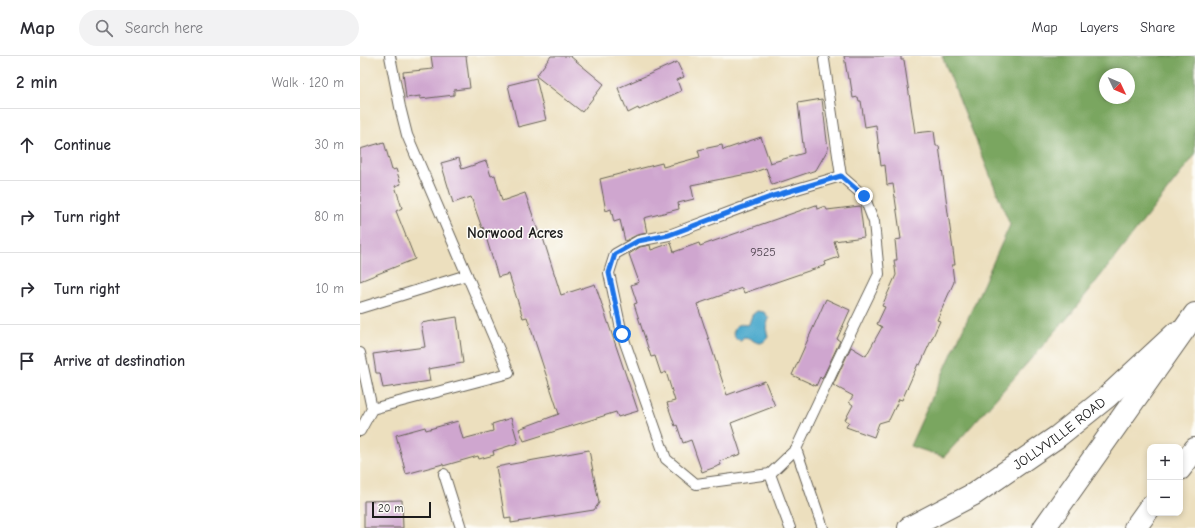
<!DOCTYPE html>
<meta charset="utf-8">
<style>
:root{--surface:#fff;--page:#f2f2f3;--text:#2b2b33;--muted:#7c7c81;--line:#e1e1e2}
body{margin:0;font-family:"Comic Neue",sans-serif;background:var(--page);color:var(--text)}
.controls{position:absolute;right:12px;bottom:12px;display:grid;overflow:hidden;border-radius:8px;box-shadow:0 2px 6px #0003}
.controls button{width:36px;height:36px;display:grid;place-items:center;padding:0;border:0;border-bottom:1px solid var(--line);background:var(--surface);color:var(--text);font:20px sans-serif}
.compass{position:absolute;left:739px;top:12px;width:36px;height:36px;border-radius:50%;background:var(--surface);box-shadow:0 2px 6px #0003;rotate:134deg}
.scale{position:absolute;left:12px;bottom:10px;width:59px;box-sizing:border-box;padding-left:4px;border:2px solid #1c1c1c;border-top:0;font-size:11px;line-height:14px;white-space:nowrap;color:#1c1c1c;-webkit-text-stroke:3px #fdfcf7;paint-order:stroke}
.stop{position:absolute;width:12px;height:12px;margin:-9px;border:3px solid #1a73e8;border-radius:50%;background:#fff}
.stop.end{background:#1a73e8;border-color:#fff;box-shadow:0 1px 4px #0008}
.list{margin:0;padding:0;list-style:none}
h2{display:flex;justify-content:space-between;align-items:center;height:52px;margin:0;padding:0 16px;font-size:17px}
h2 small{font-size:13px;font-weight:400;color:var(--muted)}
.list li{display:grid;grid-template-columns:26px 1fr auto;gap:12px;align-items:center;box-sizing:border-box;height:72px;padding:0 16px;border-top:1px solid var(--line)}
.list b{display:block;font-size:15px;white-space:nowrap}
.list em{font-size:13px;font-style:normal;color:var(--muted)}
.icon{flex:none;width:22px;height:22px;fill:none;stroke:currentColor;stroke-width:2;stroke-linecap:round;stroke-linejoin:round}
.map{position:relative;flex:none;width:835px;height:472px;overflow:hidden}
header{display:flex;align-items:center;gap:24px;box-sizing:border-box;height:56px;padding:0 20px;background:var(--surface);border-bottom:1px solid var(--line)}
header strong{font-size:19px}
nav{display:flex;gap:22px;margin-inline-start:auto;font-size:14px}
.search{width:280px;height:36px;background:var(--page);display:flex;align-items:center;gap:10px;box-sizing:border-box;padding:0 14px;border-radius:22px;color:var(--muted);font-size:15px}
main{display:flex}
aside{flex:1;background:var(--surface)}
.map>svg:first-child{display:block}
.forest{fill:#7aa660;stroke:#4b613e;fill-rule:evenodd}
.water{fill:#4fabcd;stroke:#366474}
.building{fill:#cfa6cf}
.lines{fill:none;stroke-linecap:round;stroke-linejoin:round}
.lane-casing{stroke:#656055;stroke-width:12}
.secondary-casing{stroke:#656055;stroke-width:24}
.highway-casing{stroke:#656055;stroke-width:24}
.lane{stroke:#fff;stroke-width:10}
.secondary{stroke:#fff;stroke-width:22}
.highway{stroke:#fff;stroke-width:22}
.route{stroke:#1a73e8;stroke-width:5}
.labels{text-anchor:middle;stroke-width:3;stroke-linejoin:round;paint-order:stroke}
.number-label{font-size:12px;fill:#493e49}
.street-label{font-size:14px;fill:#1c1c1c;stroke:#fdfcf7}
.neighbourhood-label{font-size:15px;font-weight:bold;fill:#1c1c1c;stroke:#fdfcf7}
</style>
<header>
<strong>Map</strong>
<div class="search"><svg class="icon" aria-label="search" viewBox="0 0 24 24"><circle cx="10" cy="10" r="6"/><path d="M15 15l6 6"/></svg>Search here</div>
<nav><a>Map</a><a>Layers</a><a>Share</a></nav>
</header>
<main>
<aside>
<h2>2 min<small>Walk · 120 m</small></h2>
<ul class="list">
<li><svg class="icon" aria-label="ahead" viewBox="0 0 24 24"><path d="M12 20V5M6 11l6-6 6 6"/></svg><div><b>Continue</b></div><em>30 m</em></li>
<li><svg class="icon" aria-label="right" viewBox="0 0 24 24"><path d="M7 20v-9h11M14 6l5 5-5 5"/></svg><div><b>Turn right</b></div><em>80 m</em></li>
<li><svg class="icon" aria-label="right" viewBox="0 0 24 24"><path d="M7 20v-9h11M14 6l5 5-5 5"/></svg><div><b>Turn right</b></div><em>10 m</em></li>
<li><svg class="icon" aria-label="arrive" viewBox="0 0 24 24"><path d="M6 21V4h12l-3 4 3 4H6"/></svg><div><b>Arrive at destination</b></div></li>
</ul>
</aside>
<div class="map">
<svg width="835" height="472" viewBox="0 0 835 472">
<rect width="100%" height="100%" fill="#fdfcf7"/>
<filter id="ink" filterUnits="userSpaceOnUse"><feTurbulence type="fractalNoise" baseFrequency=".025" numOctaves="2"/><feDisplacementMap in="SourceGraphic" scale="8" xChannelSelector="R" yChannelSelector="G"/><feConvolveMatrix kernelMatrix="1 2 1 2 8 2 1 2 1" color-interpolation-filters="sRGB"/></filter>
<filter id="wash" filterUnits="userSpaceOnUse"><feTurbulence type="fractalNoise" baseFrequency=".012" numOctaves="4" result="noise"/><feDisplacementMap in="SourceGraphic" scale="16" xChannelSelector="R" yChannelSelector="G"/><feGaussianBlur stdDeviation="0.9" result="paint"/><feColorMatrix in="noise" values="0 0 0 0 0 0 0 0 0 0 0 0 0 0 0 0 0 1.4 0 .05"/><feComposite in="paint" operator="in"/></filter>
<g filter="url(#wash)">
<rect width="100%" height="100%" fill="#ecdfbe"/>
<path class="forest" d="M582,0h253v99l-125,160 -126,142 -34,-11 100,-221zM745,18h24v24h-24z"/>
<path class="water" d="M397,255l7,1 5,6 -3,10 2,9c-9,13 -14,1 -24,0l-3,3 -5,-1 -3,-6 3,-7 6,-2 4,1 3,-1 3,-9z"/>
<g id="blocks">
<g class="building">
<path d="M71,0h35l4,32 -16,2v5l-34,4v-3l-14,2 -3,-26 30,-3z"/>
<path d="M191,0h19l34,28 -22,28 -46,-36z"/>
<path d="M484,0h57v4h3l11,73 19,-2 2,15h3l16,119h-3l2,17 -17,38 3,1 -20,44 -2,-1 -16,36 -3,-1 -10,21 -10,3 -5,14 -28,-10 3,-5 -4,-2 8,-15 -4,-3 4,-6 -20,-11 18,-38 15,9 16,-29 -5,-3 8,-17 -3,-1 14,-31 -2,-15h3l-2,-20 6,-1 -8,-55 -6,1 -2,-20 -4,1 -5,-41 -11,2 -4,-26h-2l-1,-4 -5,1 -3,-19h-2z"/>
<path d="M317,6l7,15 -7,3 4,11 -42,19 -1,-2 -10,5 -10,-25z"/>
<path d="M176,22l10,42 -28,7 -10,-42z"/>
<path d="M462,43l6,50 -12,21 -44,15 -6,-17 -14,5 -61,12 3,14 -16,4 1,6 -35,9 3,15 -10,2 -12,6 -5,-21 -6,2 -3,-13 -5,2 -6,-32 62,-16 1,4 37,-10 -2,-7 24,-5 1,5 38,-13 9,26 34,-10 -6,-50z"/>
<path d="M24,86l8,28 4,-1 5,15 -6,2 7,22 -6,3 19,48 -55,22v-132z"/>
<path d="M99,102l3,11 24,-8 5,15 4,-1 7,26 23,-8 16,46 2,-1 18,57 34,-11 43,127 -20,6 -2,-5 -92,29 -5,-12 40,-15 -32,-97 -4,1 -14,-44 -11,3 -15,-50 -1,1 -11,-31 -18,6 -12,-40z"/>
<path d="M456,149l1,4 8,-3 2,4 33,-4 4,31 -30,4 5,16 -14,5 1,3 -82,28 -2,-5 -45,16 30,91 38,-14 10,25 -44,17 10,31 -21,7 1,4 -19,7 -11,-32 -8,3 -6,-18 -2,1 -8,-23 8,-2 -9,-29 -5,2 -6,-18 -4,1 -17,-53 3,-1 -6,-18 8,-3 -10,-28 11,-7 10,-2 1,5 20,-7 3,9 25,-9 1,3z"/>
<path d="M466,243l24,11 -13,29 3,2 -18,38 -2,-2 -4,9 -24,-11z"/>
<path d="M97,261l6,46 -35,6 2,12 -47,7 -3,-15h-4l-3,-19 52,-7 -4,-24z"/>
<path d="M151,362l7,25 -25,8 1,4 -15,4 -1,-3 -35,10v-2l-37,10 -10,-39 29,-8 1,3 32,-9 5,18 30,-8 -1,-7z"/>
<path d="M229,394l10,53 -5,7 -83,13v-5l-6,1 -9,-52z"/>
<path d="M42,444l1,28h-39v-27z"/>
</g>
</g>
</g>
<g filter="url(#ink)">
<use href="#blocks" fill-opacity="0" stroke="#656055" stroke-width="1"/>
<g class="lines">
<defs>
<g id="lane">
<path d="M464,4l17,116"/>
<path d="M481,120l23,20 10,26 5,52 -26,54 -57,121 -26,25 -74,10 -30,-25 -44,-125 -13,-61 6,-19 23,-13 31,-6 104,-39z"/>
<path d="M0,252l107,-33"/>
<path d="M0,297l12,56 -12,22"/>
<path d="M12,353l137,-36 -102,-238 -7,-28 -10,-51"/>
<path d="M436,393l27,79"/>
<path d="M84,418l17,54"/>
<path d="M410,418l20,54"/>
</g>
<g id="secondary">
<path id="s1" d="M549,472l65,-34 83,-57 50,-40 69,-64"/>
</g>
<g id="highway">
<path d="M820,413l15,-20"/>
<path d="M684,472l151,-214"/>
<path d="M775,472l15,-21"/>
</g>
</defs>
<use href="#lane" class="lane-casing"/>
<use href="#secondary" class="secondary-casing"/>
<use href="#highway" class="highway-casing"/>
<use href="#lane" class="lane"/>
<use href="#secondary" class="secondary"/>
<use href="#highway" class="highway"/>
</g>
</g>
<g class="lines" filter="url(#ink)">
<path class="route" d="M262,278l-13,-61 6,-19 23,-13 31,-6 104,-39 68,-20 23,20"/>
</g>
<g class="labels">
<g class="number-label">
<text x="403" y="200">9525</text>
</g>
<g class="street-label">
<text dy="5" stroke="none"><textPath href="#s1" startOffset="178">JOLLYVILLE ROAD</textPath></text>
</g>
<g class="neighbourhood-label">
<text x="155" y="182">Norwood Acres</text>
</g>
</g>
</svg>
<div class="controls">
<button>+</button>
<button>−</button>
</div>
<svg class="compass" viewBox="-18 -18 36 36"><path d="M0-13l5 13h-10z" fill="#e53935"/><path d="M0 13l5-13h-10z" fill="#7c7c81"/></svg>
<div class="scale">20 m</div>
<div class="stop" style="left:262px;top:278px"></div>
<div class="stop end" style="left:504px;top:140px"></div>
</div>
</main>
